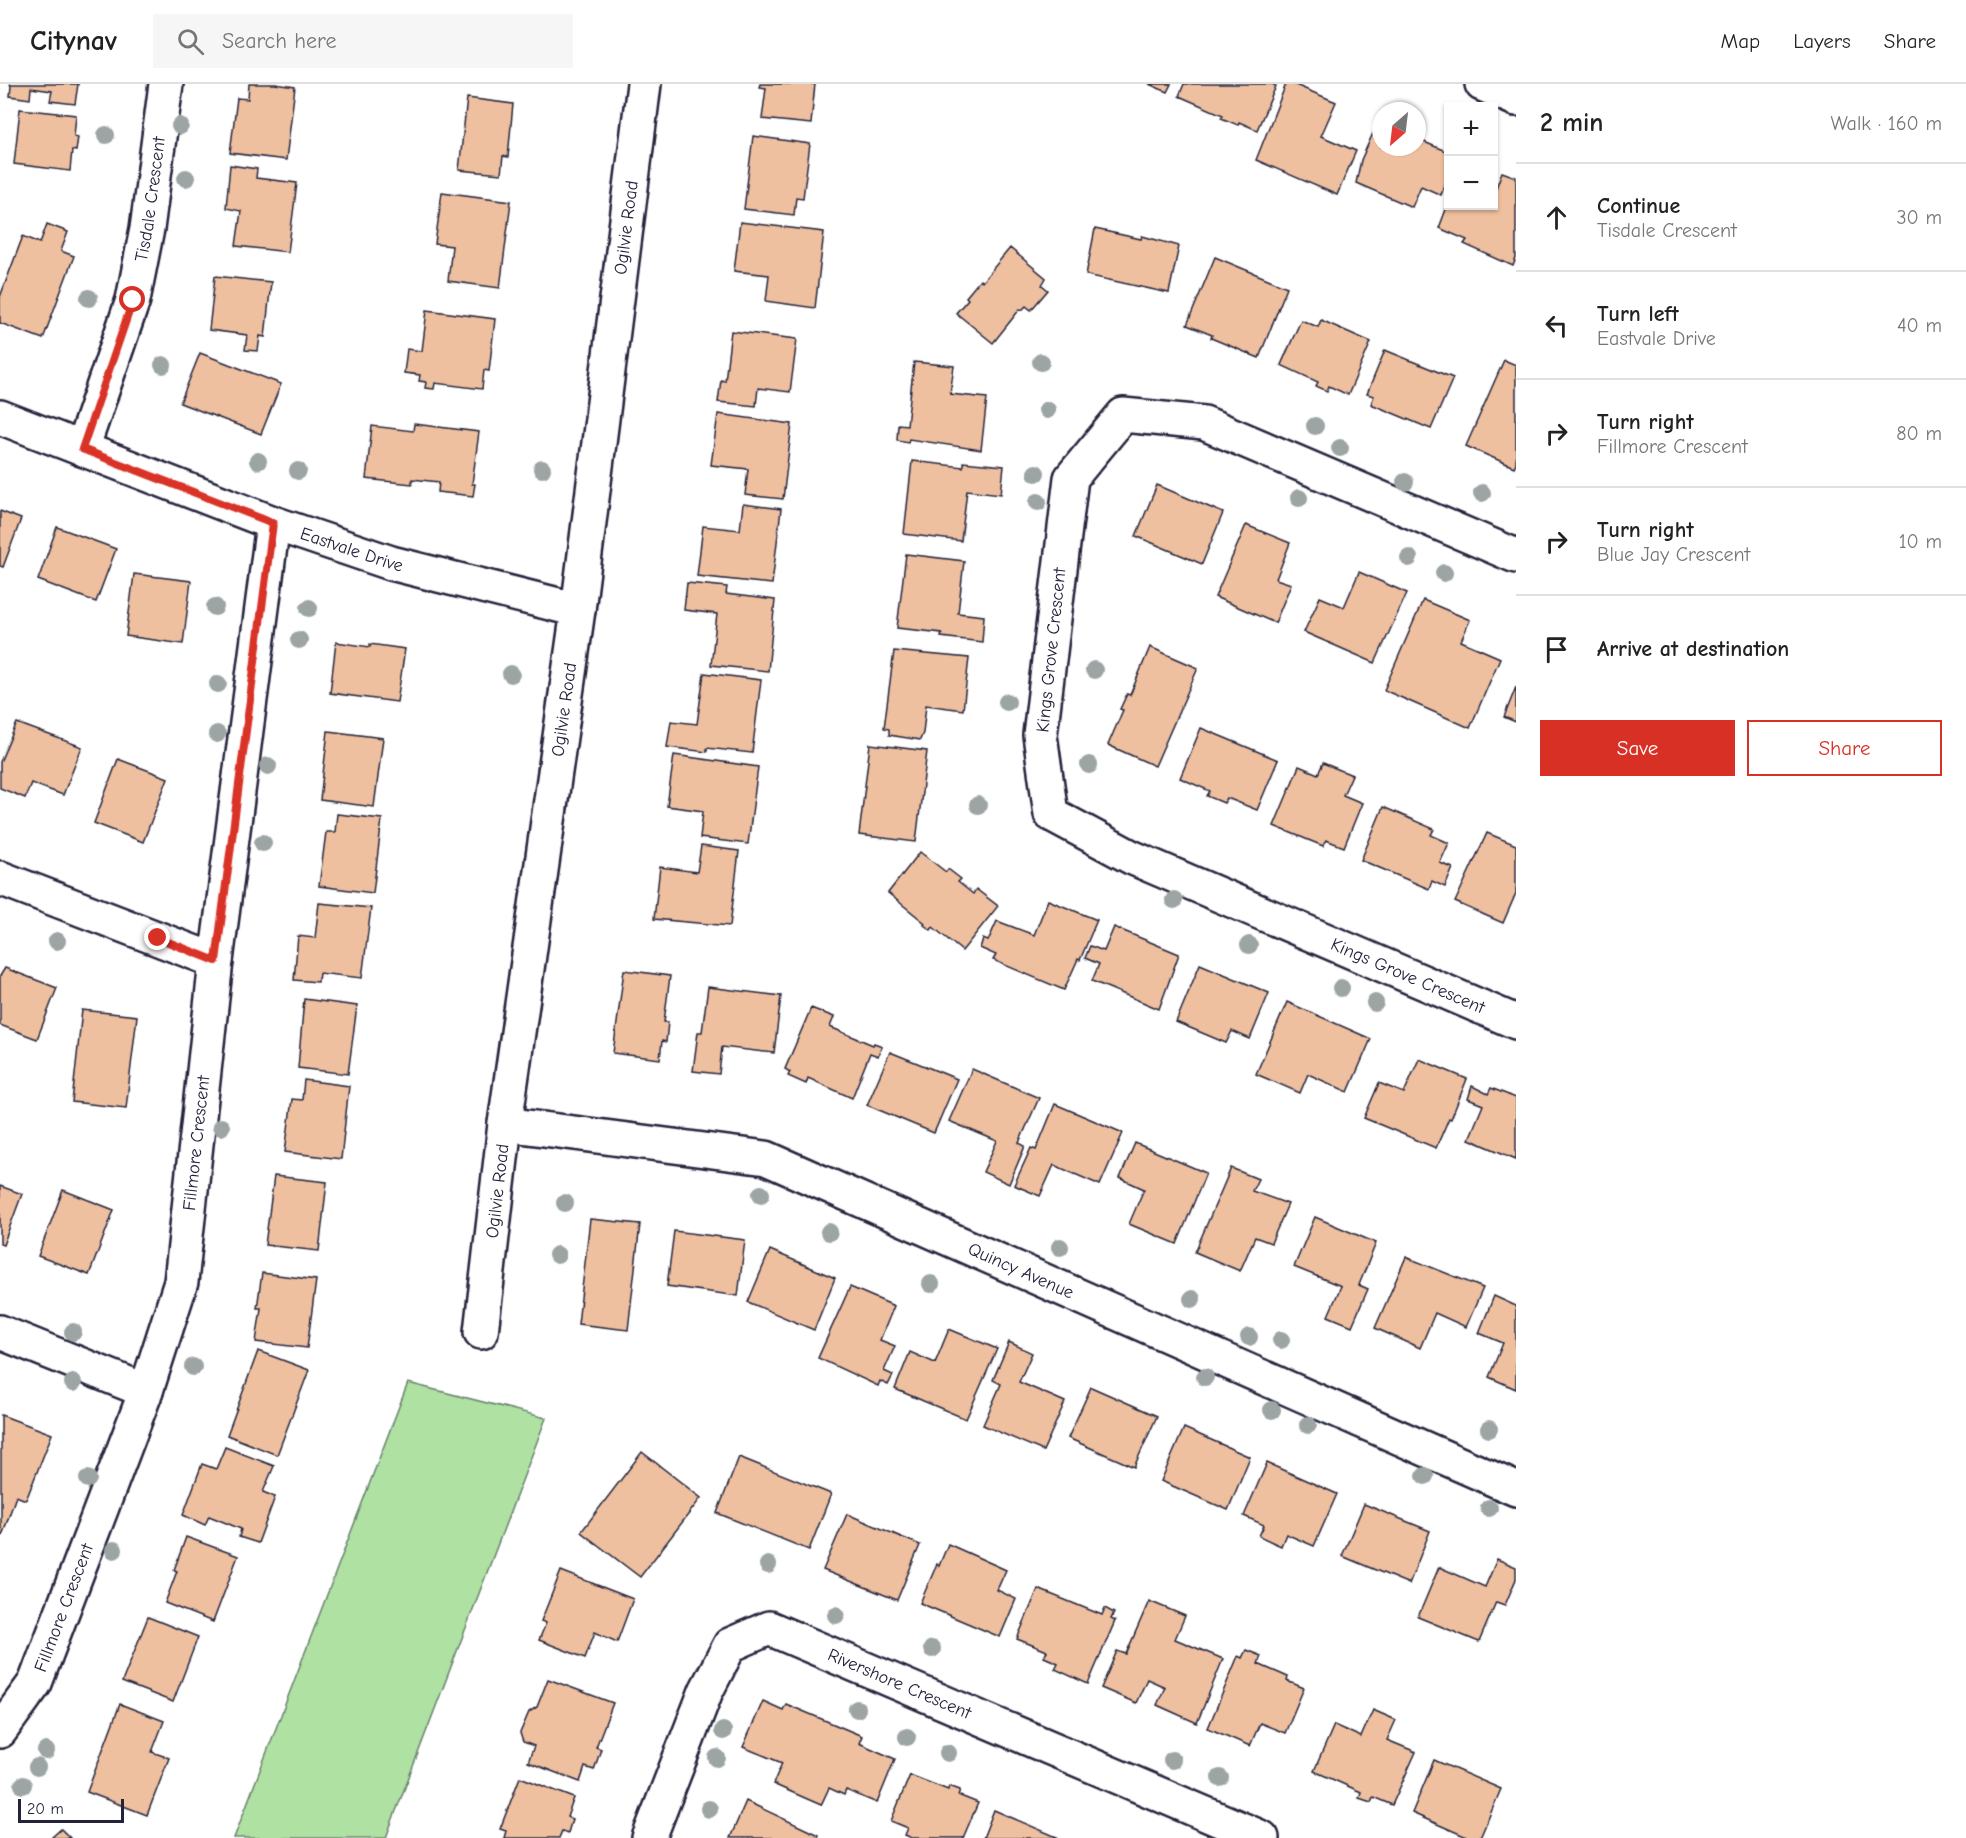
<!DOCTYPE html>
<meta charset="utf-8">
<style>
:root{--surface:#fff;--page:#f6f6f6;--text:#222;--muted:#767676;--line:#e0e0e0;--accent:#d93025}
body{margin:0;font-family:"Comic Neue",sans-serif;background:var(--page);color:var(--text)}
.controls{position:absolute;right:18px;top:18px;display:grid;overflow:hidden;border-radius:0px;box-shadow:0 2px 4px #0004}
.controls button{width:54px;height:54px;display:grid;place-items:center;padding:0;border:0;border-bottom:2px solid var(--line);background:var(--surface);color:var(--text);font:30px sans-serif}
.compass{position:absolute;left:1372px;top:18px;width:54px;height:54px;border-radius:50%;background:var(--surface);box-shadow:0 2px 4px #0004;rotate:208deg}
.scale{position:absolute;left:18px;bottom:15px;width:106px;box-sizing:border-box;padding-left:6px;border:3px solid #22223b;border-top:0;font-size:16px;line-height:21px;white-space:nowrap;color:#22223b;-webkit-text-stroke:4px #fff;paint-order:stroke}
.stop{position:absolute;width:18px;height:18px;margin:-14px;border:4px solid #d93025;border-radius:50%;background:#fff}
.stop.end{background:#d93025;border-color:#fff;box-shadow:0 2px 6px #0008}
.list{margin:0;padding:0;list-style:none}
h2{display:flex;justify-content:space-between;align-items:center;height:78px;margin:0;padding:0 24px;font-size:26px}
h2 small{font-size:20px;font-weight:400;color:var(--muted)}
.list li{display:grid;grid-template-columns:39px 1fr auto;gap:18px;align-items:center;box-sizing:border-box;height:108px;padding:0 24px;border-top:2px solid var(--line)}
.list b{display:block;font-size:22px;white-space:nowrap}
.list p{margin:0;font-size:20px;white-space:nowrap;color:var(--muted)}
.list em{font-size:20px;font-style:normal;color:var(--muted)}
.actions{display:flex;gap:12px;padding:18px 24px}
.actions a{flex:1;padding:14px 0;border:2px solid var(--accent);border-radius:0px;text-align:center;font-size:21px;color:var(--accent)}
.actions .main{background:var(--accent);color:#fff}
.icon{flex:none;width:33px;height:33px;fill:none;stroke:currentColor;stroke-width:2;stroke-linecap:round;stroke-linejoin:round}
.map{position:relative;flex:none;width:1516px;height:1754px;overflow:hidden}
header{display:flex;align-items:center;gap:36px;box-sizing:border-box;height:84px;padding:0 30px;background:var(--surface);border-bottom:2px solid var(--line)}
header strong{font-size:28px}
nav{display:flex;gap:33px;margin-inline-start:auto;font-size:21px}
.search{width:420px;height:54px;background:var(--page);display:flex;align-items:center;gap:15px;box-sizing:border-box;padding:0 21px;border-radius:0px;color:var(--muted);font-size:22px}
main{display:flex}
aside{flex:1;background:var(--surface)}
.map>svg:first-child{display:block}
.green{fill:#afe1a2;stroke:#68826e;stroke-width:1.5}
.building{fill:#efc09f;stroke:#22223b;stroke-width:1.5}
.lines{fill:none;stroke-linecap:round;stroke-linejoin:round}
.minor-casing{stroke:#22223b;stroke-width:38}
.minor{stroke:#fff;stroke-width:33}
.tree{fill:#9da5a4}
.route{stroke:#d93025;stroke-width:8}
.labels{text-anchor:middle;stroke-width:6;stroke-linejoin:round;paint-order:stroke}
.street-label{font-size:18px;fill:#22223b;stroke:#fff}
</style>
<header>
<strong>Citynav</strong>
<div class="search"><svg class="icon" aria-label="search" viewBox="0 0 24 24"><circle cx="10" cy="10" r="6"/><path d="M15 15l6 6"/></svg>Search here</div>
<nav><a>Map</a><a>Layers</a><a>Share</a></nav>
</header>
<main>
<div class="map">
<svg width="1516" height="1754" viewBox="0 0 1516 1754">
<rect width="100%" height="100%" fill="#fff"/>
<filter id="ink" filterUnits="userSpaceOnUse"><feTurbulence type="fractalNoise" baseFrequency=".0167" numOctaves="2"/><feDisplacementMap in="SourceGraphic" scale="12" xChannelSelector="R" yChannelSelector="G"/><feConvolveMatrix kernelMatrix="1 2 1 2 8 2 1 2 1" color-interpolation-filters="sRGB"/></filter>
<g filter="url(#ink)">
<path class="green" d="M408,1299l138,35 -155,406 -5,14h-152z"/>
<g class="building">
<path d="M10,0h68l-3,20 -25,-3 2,-10 -21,-3 -1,11 -20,-3 1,-10z"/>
<path d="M249,0h26l20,3 -9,73 -56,-7 7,-55 11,1z"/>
<path d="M760,0h55l-4,40 -49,-5 4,-31 -7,-1z"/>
<path d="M1149,0h22l-4,8z"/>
<path d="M1184,0h88l4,2 -19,44 -18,-8 -1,3 -17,-7 2,-3 -44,-19z"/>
<path d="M1286,0h7l43,18 -15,34 35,15 -19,44 -81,-35z"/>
<path d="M467,14l46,6 -5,53 -5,-1 -2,18 -42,-4z"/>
<path d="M20,25l56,6 -2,21 4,1 -2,14 -4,-1 -2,21 -56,-7z"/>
<path d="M1378,38l3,1v24h36v-8l31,13v26l-7,17 -20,-9 -9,21 -56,-24 5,-23z"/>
<path d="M753,52l57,8 -7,54 -7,-1 -2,18 -50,-6z"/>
<path d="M230,81l27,4 -1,9 41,5 -9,69 -52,-6 5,-35 -15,-3z"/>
<path d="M1502,88l14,5v81l-3,8 -49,-22 3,-4 -28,-12 9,-24 46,2v-13z"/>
<path d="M442,108l69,9 -11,87 -52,-7 4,-35 -17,-2z"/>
<path d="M740,138l84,10 -9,76 -49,-7 3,-26 -35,-4z"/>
<path d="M47,140l21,8 -7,19 13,5 -31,83 -43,-16v-26l23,-61 17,7z"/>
<path d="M1095,145l46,10 1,-3 37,10 -10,47 -83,-18z"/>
<path d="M1010,164l36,30 -4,7 6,5 -17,20 -5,-4 -4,4 -2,-1 -27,34 -37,-30 12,-14 -2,-2 14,-17 2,2z"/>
<path d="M1215,173l72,30 -28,71 -48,-20 1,-3 -25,-10z"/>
<path d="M215,192l56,6 -6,55 -5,-1 -2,15 -13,-1 2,-15 -38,-5z"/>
<path d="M427,226l68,9 -6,52 -5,-1 -2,19 -47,-6 -1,6 -9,-1 1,-6 -7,-1 1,-6 -16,-2 3,-24 15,2z"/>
<path d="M1301,236l17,7 3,-7 50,22 -23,53 -19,-9 -2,5 -11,-5 2,-4 -37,-17z"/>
<path d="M731,247l66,8 -7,53 -32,-4 -2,18 -38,-4 3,-22 4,1z"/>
<path d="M1385,266l68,28 -22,51 -60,-25 3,-8 -7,-2z"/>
<path d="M200,269l81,31 -20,50 -81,-31z"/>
<path d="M1504,276l12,5v98l-2,4 -48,-21z"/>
<path d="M914,278l40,4 -4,28 37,4 -6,52 -72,-11 -1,3 -11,-2 1,-16 9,1z"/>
<path d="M718,330l74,10 -9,75 -38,-4 3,-26 -37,-4z"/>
<path d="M414,340l65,8 -7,52h3l-2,12 -35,-4 1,-10 -27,-3v5l-46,-5 6,-53 41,5z"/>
<path d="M912,377l51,6v-5l41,4 -3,28 -34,-4 -6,51 -57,-7z"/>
<path d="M1157,401l66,28 -21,51 -66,-28z"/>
<path d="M743,420l38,5 -9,75 -75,-8 6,-50 37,4z"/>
<path d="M0,427l21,8 -18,48 -3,-1z"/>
<path d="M1246,441l44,18 -14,36 15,5 -16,39 -60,-26z"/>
<path d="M57,443l59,22 -20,53 -58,-22z"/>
<path d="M906,470l58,7 -6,52 26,3 -2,26 -41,-5 1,-4 -45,-5z"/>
<path d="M1359,488l48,21 -32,70 -71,-31 16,-35 24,10z"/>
<path d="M134,490l57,7 -8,63 -57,-8z"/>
<path d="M687,499l40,4 -1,7 49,6 -7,71 -57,-6 6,-51 -33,-4z"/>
<path d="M1423,516l47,20 -9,21 39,17 -30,70 -86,-38z"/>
<path d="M336,558l34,5v-3l35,5 -8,53 -67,-9z"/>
<path d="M1150,563l48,21 -43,98 -47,-21 15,-35 -3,-1 7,-15 3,1z"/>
<path d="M894,567l75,7 -6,52 -37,-5 -3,28 -3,7 -31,-5v-6l-5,-1z"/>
<path d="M704,589l57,7 -9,73 -45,-5v4l-40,-5 4,-26 26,3z"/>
<path d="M1516,603v35l-12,-5z"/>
<path d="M17,639l65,24 -19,48 -32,-12 -6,15 -25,-10v-26z"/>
<path d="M1201,644l77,32 -21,50 -30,-12 -3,5 -17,-7 3,-5 -30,-13z"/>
<path d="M328,647l55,7 -9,69 -54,-7z"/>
<path d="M870,660l57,7 -11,91 -57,-7z"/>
<path d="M674,671l84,12 -10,77 -48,-6 3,-27 -36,-5z"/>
<path d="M118,675l50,19 -25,64 -49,-19z"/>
<path d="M1323,679l29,12 -9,20 19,8 -18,44 -18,-7 -3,6 -49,-20 25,-60 19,8z"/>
<path d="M1383,723l51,22 -3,6 18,8 -9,20 13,5 -8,19 -13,-6 -3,8 -68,-29z"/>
<path d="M337,730l45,5 -9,74 -54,-7 7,-54h9z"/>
<path d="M1487,749l29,12v48l-13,30 -48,-21z"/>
<path d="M701,762l38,5 -9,75 -76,-7 6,-52 37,5z"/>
<path d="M920,768l26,20 2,-3 13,10 -3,3 15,12 3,-5 22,17 -36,45 -29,-24 -2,3 -7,-5 1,-2 -37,-30z"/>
<path d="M1048,816l49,20 -17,40 -2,-1 -14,31 -71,-30 3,-5 -16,-7 3,-9 5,2 9,-20 37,14z"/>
<path d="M319,819l52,5 -9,70 -43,-5 -1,9 -24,-2 4,-44 17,2z"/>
<path d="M1114,843l65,27 -20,55 -67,-28 7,-17 -14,-6 5,-12 14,5z"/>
<path d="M1200,880l69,29 -19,46 -18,-8 -6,12 -50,-21z"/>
<path d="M5,884l52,20 -20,51 -37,-14v-49z"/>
<path d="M624,886l46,6 -6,46h4l-2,20 -4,-1 -2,18 -47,-6z"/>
<path d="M708,903l73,9 -7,57 -52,-6 -3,27 -26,-3 5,-39h4z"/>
<path d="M304,915l53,7 -9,68 -50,-6z"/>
<path d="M1287,918l84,37 -23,53 -40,-18 -8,19 -44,-19z"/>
<path d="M811,924l23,9 -4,10 43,18 1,-2 8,3 -4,10 -8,-3 -18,45 -44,-20 -2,6 -18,-8 2,-4 -5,-3z"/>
<path d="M82,926l55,6 -11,92 -54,-6z"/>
<path d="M890,968l67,27 -23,54 -67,-28z"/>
<path d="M1419,975l48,20 -16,40 -2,-1 -13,30 -72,-30 15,-35 25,10z"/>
<path d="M972,985l67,29 -20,45 6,3 -16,38 -26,-12 14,-31 -48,-20z"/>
<path d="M304,996l45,6 -8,73 -56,-7 7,-53 10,1z"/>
<path d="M1472,1002l16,8 3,-6 25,10v61l-47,-20 14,-34 -15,-6z"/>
<path d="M1055,1020l68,29 -23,52 -46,-20 -14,31 -26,-11 17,-37 5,2z"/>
<path d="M1135,1059l71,30 -29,71 -48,-20 15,-35 -24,-11z"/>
<path d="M1231,1084l27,11 -6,12 36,13 -17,39 -16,-6 -15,34 -45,-19z"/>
<path d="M274,1092l53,6 -8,69 -54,-6z"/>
<path d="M0,1102l22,8 -19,51 -3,-1z"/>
<path d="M63,1106l51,20 -25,65 -51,-19z"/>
<path d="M1315,1133l61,26 -17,42 9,4 -16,37 -24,-10 13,-30 -47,-19z"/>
<path d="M590,1135l50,5 -12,106 -50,-6z"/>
<path d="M674,1147l71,9 -7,56 -71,-10z"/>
<path d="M770,1166l65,28 -21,52 -66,-28z"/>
<path d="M1406,1173l77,31 -17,39 -31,-14 -15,35 -45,-20z"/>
<path d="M262,1189l54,7 -9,68 -51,-6 5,-34h-4z"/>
<path d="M850,1203l44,19 -14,34 15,6 -11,25 9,4 -5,10 -8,-4 -2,5 -60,-28z"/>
<path d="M1494,1212l22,10v83l-27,-12 14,-34 -24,-10z"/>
<path d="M949,1245l48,20 -31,70 -71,-30 15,-37 25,11z"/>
<path d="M1009,1258l23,11 -13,29 46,20 -22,49 -60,-26 18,-41 -8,-4z"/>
<path d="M258,1267l51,19 -32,85 -50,-20z"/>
<path d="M1091,1303l66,29 -23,51 -66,-29z"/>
<path d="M1,1331l51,19 -26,66 -10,-4 -15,43z"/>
<path d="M1184,1344l66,29 -22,53 -67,-29z"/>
<path d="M225,1363l49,19 -11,26 12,5 -17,46 -19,-6 2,-8 -32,-13 -4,9 -22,-10 19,-51 14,5z"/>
<path d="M642,1368l59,46 -61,79 -59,-45z"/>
<path d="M739,1373l92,37 -22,56 -92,-37z"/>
<path d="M1267,1379l70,31 -23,52 -28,-12 -5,12 -22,-10 5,-11 -20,-9z"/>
<path d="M1364,1420l66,27 -21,53 -67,-28z"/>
<path d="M847,1430l73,31 -23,55 -74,-30z"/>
<path d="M186,1453l52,19 -25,66 -48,-19 12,-32 -3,-1z"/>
<path d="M948,1460l58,26 -9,20 19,9 -16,38 -80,-34 17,-39 2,2z"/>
<path d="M1497,1475l19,8v12l-11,26 -9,-3 -17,40 -61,-25 21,-50 46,20z"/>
<path d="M561,1487l72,28 -16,43 -22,-10 -10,26 -46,-18 7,-17 -5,-2z"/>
<path d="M1038,1505l64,26 3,-7 9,5 -3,6 4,2 -27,63 -33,-15 3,-6 -14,-6 3,-6 -30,-12z"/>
<path d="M1149,1517l36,15 -10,23 48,20 -26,64 -40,-18 8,-18 -18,-8 -11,24 -35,-15 16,-37 9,3z"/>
<path d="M148,1533l50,20 -25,65 -51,-20z"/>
<path d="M1246,1566l15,6 -3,8 30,13 -1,4 17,7 -19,45 -25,-10 -10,23 -42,-18 30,-72 4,2z"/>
<path d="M548,1595l65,24 -17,44 5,2 -7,21 -9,-3 -5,15 -52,-20 6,-16 -11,-4 -3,-9 9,-21 8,-5z"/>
<path d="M763,1617l20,9 3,-6 76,32 -3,7 36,16 -18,44 -31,-13 -2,5 -15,-7 -8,17 -48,-21 9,-21 -39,-16z"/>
<path d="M120,1620l44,17 -12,31 17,6 -22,57 -60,-23z"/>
<path d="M1373,1626l23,10 -9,20 29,12 -24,53 -19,-8 -2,5 -12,-4 2,-6 -47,-21 20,-46 27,12z"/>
<path d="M1434,1676l67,29 -21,49h-11l-57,-25z"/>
<path d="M910,1691l38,15 1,-4 11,4 -2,5 20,8 -15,35h-51l-7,-3 3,-7 -17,-7z"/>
<path d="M520,1693l54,21 -7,19 5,2 -4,14 -6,-2 -3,7h-55l2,-7 -6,-2z"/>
<path d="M746,1717l72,34 -1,3h-87z"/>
<path d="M994,1726l65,28h-76z"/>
<path d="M61,1745l9,9h-19z"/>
</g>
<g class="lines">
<defs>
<g id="minor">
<path d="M1482,0l34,15"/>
<path id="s1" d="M0,333l273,106 118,40 187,47"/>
<path id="s2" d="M82,365l51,-149 14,-71 19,-145"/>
<path id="s3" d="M1516,472l-312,-133 -81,-8 -52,63 -31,257 11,79 80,43 385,165"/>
<path d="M0,794l216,83"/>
<path id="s4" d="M505,1040l261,34 750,331"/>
<path d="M0,1248l146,59"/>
<path id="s5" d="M481,1248l24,-208 73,-514 66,-526"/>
<path id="s6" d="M0,1647l35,-48 111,-292 35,-109 35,-321 57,-438"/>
<path id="s7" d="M649,1754l57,-147 24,-46 39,-17 493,210"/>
</g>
</defs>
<use href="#minor" class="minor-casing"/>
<use href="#minor" class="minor"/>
</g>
<g class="tree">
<circle cx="180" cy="42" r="9"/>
<circle cx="106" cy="51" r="9"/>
<circle cx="186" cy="94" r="9"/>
<circle cx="89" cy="214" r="9"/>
<circle cx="1041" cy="278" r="9"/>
<circle cx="163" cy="281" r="9"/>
<circle cx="1047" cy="326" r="9"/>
<circle cx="1315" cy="342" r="9"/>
<circle cx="1340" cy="364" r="9"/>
<circle cx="258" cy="377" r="9"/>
<circle cx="542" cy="385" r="9"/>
<circle cx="298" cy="387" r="9"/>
<circle cx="1036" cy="389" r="9"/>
<circle cx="1405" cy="398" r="9"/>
<circle cx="1482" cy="409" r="9"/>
<circle cx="1299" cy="414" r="9"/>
<circle cx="1038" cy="418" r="9"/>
<circle cx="1409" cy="474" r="9"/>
<circle cx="1444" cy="489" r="9"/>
<circle cx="215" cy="523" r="9"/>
<circle cx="309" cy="524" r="9"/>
<circle cx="299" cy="556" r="9"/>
<circle cx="1094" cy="586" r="9"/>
<circle cx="511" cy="590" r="9"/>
<circle cx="218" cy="600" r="9"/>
<circle cx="1007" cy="618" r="9"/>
<circle cx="217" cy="650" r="9"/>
<circle cx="1089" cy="681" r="9"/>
<circle cx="268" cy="682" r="9"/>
<circle cx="978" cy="721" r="9"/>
<circle cx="263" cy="759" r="9"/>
<circle cx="1174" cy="816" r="9"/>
<circle cx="57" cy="857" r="9"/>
<circle cx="1249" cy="861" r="9"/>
<circle cx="1341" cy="904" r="9"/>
<circle cx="1375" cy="919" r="9"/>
<circle cx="221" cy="1043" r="9"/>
<circle cx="761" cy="1110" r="9"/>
<circle cx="565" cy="1119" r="9"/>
<circle cx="829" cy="1148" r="9"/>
<circle cx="1060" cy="1163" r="9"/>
<circle cx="557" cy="1171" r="9"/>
<circle cx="931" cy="1200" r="9"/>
<circle cx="1192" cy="1215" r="9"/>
<circle cx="73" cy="1248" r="9"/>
<circle cx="1249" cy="1253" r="9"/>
<circle cx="1281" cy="1256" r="9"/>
<circle cx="193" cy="1283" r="9"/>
<circle cx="1205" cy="1293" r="9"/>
<circle cx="73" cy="1299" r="9"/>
<circle cx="1272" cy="1326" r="9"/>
<circle cx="1308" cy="1341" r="9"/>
<circle cx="1489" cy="1345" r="9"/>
<circle cx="1425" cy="1392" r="9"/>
<circle cx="88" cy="1395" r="9"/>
<circle cx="1489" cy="1424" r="9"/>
<circle cx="114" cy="1466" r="9"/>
<circle cx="768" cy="1481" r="9"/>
<circle cx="836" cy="1531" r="9"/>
<circle cx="932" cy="1565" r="9"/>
<circle cx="857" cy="1625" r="9"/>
<circle cx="723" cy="1647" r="9"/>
<circle cx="907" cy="1653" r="9"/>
<circle cx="46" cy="1667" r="9"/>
<circle cx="948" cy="1669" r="9"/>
<circle cx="717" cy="1674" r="9"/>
<circle cx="1172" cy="1676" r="9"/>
<circle cx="37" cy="1683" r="9"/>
<circle cx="1220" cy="1694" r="9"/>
<circle cx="23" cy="1701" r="9"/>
<circle cx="709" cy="1725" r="9"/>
</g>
</g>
<g class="lines" filter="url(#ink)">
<path class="route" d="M133,216l-51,149 191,74 -57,438 -58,-23"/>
</g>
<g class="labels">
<g class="street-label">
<text dy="6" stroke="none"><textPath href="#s2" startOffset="260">Tisdale Crescent</textPath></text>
<text dy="6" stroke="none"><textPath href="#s5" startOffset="1114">Ogilvie Road</textPath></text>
<text dy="6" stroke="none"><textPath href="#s1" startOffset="376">Eastvale Drive</textPath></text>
<text transform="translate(1051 566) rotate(-84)" y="6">Kings Grove Crescent</text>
<text dy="6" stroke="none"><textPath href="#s5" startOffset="628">Ogilvie Road</textPath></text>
<text dy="6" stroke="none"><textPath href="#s3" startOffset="1233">Kings Grove Crescent</textPath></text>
<text dy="6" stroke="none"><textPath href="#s6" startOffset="626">Fillmore Crescent</textPath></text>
<text dy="6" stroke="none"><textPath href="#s5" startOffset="142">Ogilvie Road</textPath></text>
<text dy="6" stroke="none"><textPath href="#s4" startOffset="542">Quincy Avenue</textPath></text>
<text dy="6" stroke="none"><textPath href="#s6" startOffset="140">Fillmore Crescent</textPath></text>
<text dy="6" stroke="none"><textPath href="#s7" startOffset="394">Rivershore Crescent</textPath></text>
</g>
</g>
</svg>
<div class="controls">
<button>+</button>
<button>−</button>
</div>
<svg class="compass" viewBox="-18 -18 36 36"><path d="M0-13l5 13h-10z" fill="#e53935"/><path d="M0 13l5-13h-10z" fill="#767676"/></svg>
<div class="scale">20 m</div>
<div class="stop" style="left:133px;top:216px"></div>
<div class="stop end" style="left:158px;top:854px"></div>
</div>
<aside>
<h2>2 min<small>Walk · 160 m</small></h2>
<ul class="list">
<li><svg class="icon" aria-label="ahead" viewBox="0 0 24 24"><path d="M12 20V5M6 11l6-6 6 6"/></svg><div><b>Continue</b><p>Tisdale Crescent</p></div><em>30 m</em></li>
<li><svg class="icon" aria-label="left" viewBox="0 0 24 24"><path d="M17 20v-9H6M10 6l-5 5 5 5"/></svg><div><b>Turn left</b><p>Eastvale Drive</p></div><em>40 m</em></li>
<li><svg class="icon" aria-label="right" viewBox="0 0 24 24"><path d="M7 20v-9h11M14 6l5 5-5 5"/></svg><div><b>Turn right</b><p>Fillmore Crescent</p></div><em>80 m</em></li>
<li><svg class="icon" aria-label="right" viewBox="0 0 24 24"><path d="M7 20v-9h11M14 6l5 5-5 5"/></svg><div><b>Turn right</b><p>Blue Jay Crescent</p></div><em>10 m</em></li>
<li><svg class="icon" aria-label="arrive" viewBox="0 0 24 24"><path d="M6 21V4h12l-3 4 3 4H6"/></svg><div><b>Arrive at destination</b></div></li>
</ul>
<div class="actions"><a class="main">Save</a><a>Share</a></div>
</aside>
</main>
